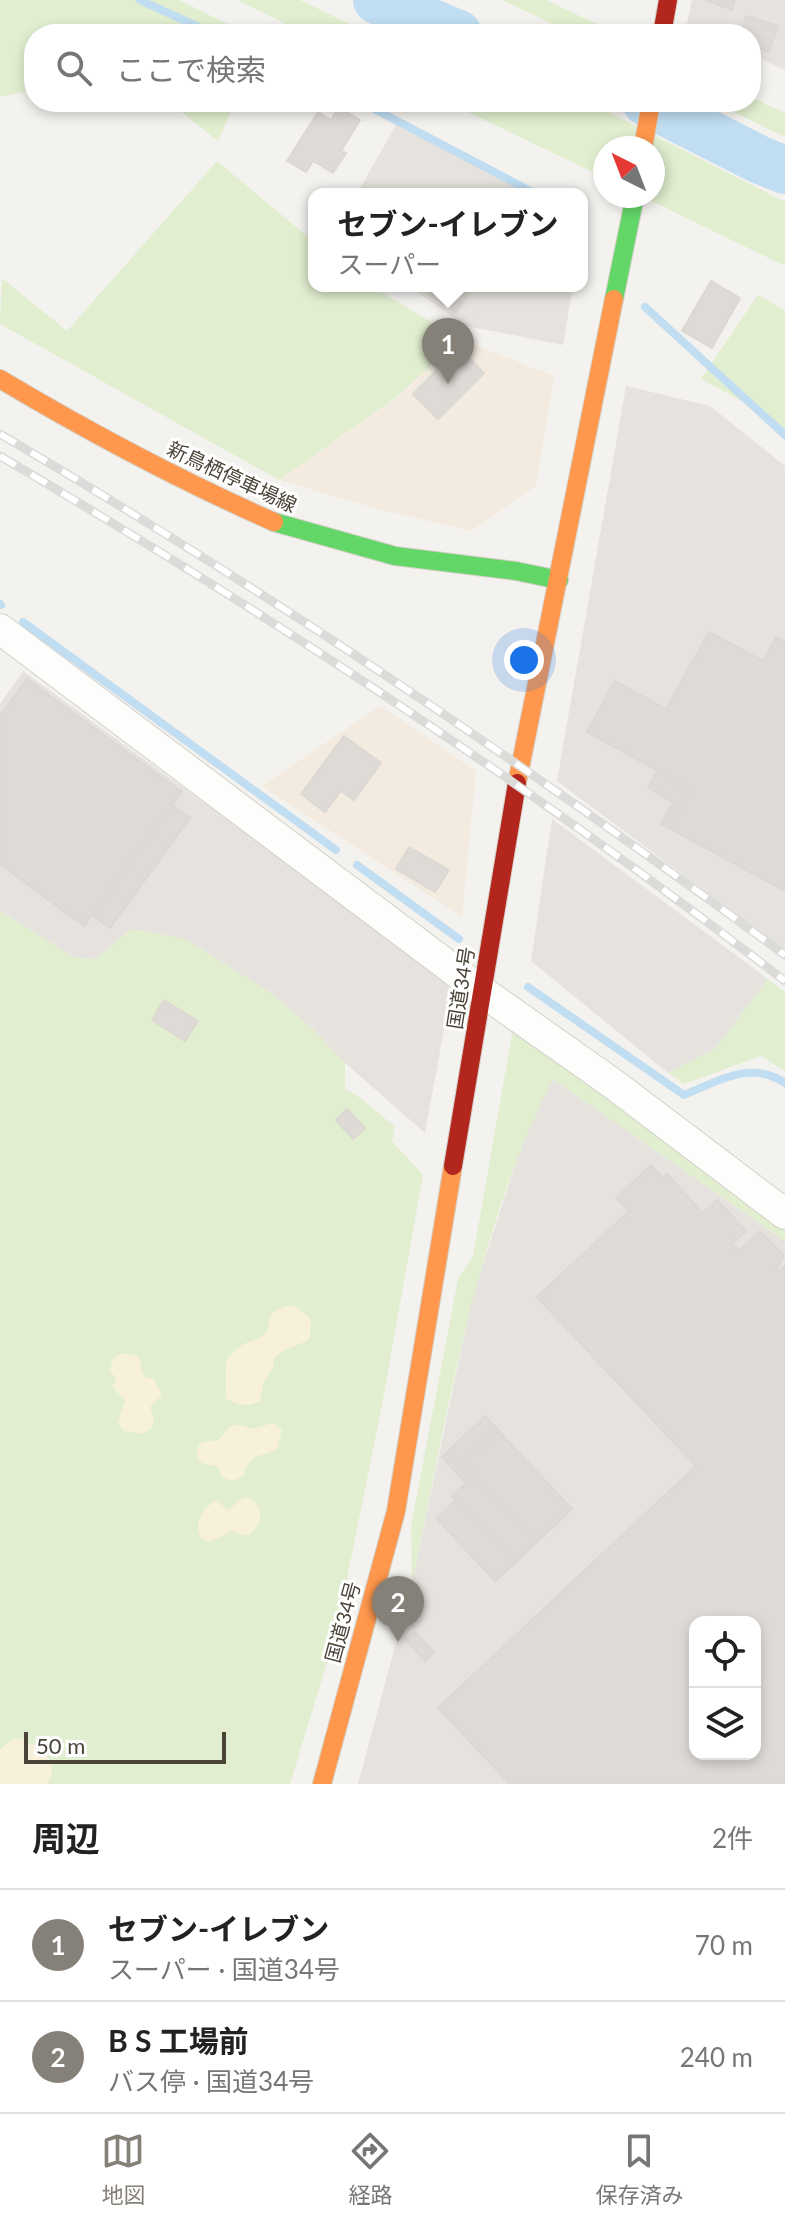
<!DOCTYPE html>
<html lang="ja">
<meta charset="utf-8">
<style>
:root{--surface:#fff;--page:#f2f2f2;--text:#222;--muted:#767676;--line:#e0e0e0;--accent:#868178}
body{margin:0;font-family:Lato,"Noto Sans JP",sans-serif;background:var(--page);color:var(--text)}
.controls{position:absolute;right:24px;bottom:24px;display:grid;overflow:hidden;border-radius:16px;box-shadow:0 4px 12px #0003}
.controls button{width:72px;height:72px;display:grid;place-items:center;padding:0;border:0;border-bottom:2px solid var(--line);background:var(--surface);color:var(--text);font:40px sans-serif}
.compass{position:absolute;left:593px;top:136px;width:72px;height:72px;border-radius:50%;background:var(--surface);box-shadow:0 4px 12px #0003;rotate:318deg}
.scale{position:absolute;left:24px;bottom:20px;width:202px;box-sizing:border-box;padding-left:8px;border:4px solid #4b4439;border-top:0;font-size:22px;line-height:28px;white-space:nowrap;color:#4b4439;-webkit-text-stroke:6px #fff;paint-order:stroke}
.you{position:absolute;left:524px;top:660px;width:28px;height:28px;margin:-20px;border:6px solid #fff;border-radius:50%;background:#1a73e8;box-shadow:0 0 0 12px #1a73e833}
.badge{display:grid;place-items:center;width:52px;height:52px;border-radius:50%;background:var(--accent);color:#fff;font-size:26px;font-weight:700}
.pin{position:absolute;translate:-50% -66px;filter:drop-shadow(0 2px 4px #0008)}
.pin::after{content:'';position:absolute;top:42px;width:28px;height:24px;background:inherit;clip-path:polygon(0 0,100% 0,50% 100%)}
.popup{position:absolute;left:308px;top:188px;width:280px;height:104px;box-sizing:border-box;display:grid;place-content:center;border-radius:16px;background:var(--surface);filter:drop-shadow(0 2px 6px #0005);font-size:26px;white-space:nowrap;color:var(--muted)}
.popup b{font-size:30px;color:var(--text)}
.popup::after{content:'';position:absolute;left:50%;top:100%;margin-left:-16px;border:16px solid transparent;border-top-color:var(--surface)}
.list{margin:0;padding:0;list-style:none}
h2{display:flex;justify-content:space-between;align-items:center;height:104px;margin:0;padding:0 32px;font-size:34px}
h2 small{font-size:26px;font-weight:400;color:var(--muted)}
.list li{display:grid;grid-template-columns:52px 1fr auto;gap:24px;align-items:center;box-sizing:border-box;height:112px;padding:0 32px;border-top:2px solid var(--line)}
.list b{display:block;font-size:30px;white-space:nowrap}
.list p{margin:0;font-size:26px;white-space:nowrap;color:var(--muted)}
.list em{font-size:26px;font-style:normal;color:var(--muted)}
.icon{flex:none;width:44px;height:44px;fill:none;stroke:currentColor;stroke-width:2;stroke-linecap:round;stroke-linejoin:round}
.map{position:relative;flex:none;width:785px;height:1784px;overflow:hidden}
.search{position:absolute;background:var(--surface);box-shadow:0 4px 12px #0003;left:24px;right:24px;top:24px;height:88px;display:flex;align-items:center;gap:20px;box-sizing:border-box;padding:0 28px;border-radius:32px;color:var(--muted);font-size:30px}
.sheet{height:328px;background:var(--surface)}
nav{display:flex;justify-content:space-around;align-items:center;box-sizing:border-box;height:112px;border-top:2px solid var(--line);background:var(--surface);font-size:22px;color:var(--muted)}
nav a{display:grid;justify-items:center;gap:4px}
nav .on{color:var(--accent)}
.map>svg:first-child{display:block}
.commercial{fill:#f3ebdf}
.industrial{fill:#e6e2de;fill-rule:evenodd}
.green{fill:#e1eecf}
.sand{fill:#f7f0da}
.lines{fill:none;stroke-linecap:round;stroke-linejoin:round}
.stream{stroke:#c0ddf1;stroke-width:8}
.river{stroke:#c0ddf1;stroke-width:48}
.building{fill:#dedbd6;stroke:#dcd9d4;stroke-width:2;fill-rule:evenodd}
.street-casing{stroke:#d2d0cb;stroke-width:32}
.fast-casing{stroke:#d3cfc5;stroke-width:20}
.slow-casing{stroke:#d3cfc5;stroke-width:20}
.jam-casing{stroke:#d3cfc5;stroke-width:20}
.street{stroke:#fdfdfc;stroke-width:30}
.fast{stroke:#63d668;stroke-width:18}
.slow{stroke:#ff974d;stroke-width:18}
.jam{stroke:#b3261e;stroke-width:18}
.rail-casing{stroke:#dbdbda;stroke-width:9}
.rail{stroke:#fff;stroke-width:6;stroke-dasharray:18;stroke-linecap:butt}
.labels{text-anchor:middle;stroke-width:6;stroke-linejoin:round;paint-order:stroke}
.street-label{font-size:20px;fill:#4b4439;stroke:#fff}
</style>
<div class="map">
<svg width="785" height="1784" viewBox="0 0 785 1784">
<rect width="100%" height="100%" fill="#f4f2ee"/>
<g class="commercial">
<path d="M460,339l94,37 -18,110 -65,45 -97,-23 -95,-28 118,-82z"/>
<path d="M380,706l96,65 -14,146 -200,-131z"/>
</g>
<g class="industrial">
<path d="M692,0h93v70l-34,-16v-20h-42l-22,-10z"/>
<path d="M397,123l130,71h-170z"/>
<path d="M408,286h165l-10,59 -96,-19z"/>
<path d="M626,386l84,20 75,60v485l-228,-170z"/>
<path d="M23,671l416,303 12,17 -26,142 -80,-70 -33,-35 -41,-35 -86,-54 -53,-10 -37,30 -20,-1 -75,-47v-207z"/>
<path d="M552,819l216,160 -53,70 -47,24 -137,-112z"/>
<path d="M553,1079l232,162v543h-427l54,-201 60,-285 54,-166zM695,1622h60v132h-60z"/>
</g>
<g class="green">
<path d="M0,0h179l69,34h-214v56l-34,7z"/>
<path d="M237,0h63l70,34h-63z"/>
<path d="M502,0h44l72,34h-45z"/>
<path d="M751,97l34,16v24l-71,-35h37z"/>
<path d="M169,102h66l-17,39z"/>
<path d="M447,102h142l196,100v64l-144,-70h12v-48h-48v30z"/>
<path d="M217,161l97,81v44h57l89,53 -63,58 -118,83 -279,-156 2,-46 65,53z"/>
<path d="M758,295l27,15v129l-36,-34 -48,-26z"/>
<path d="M0,911l75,47 20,1 37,-30 53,10 86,54 41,35 33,35v26l17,10 33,28 -3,14 31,34 -41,230 -46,228 -46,151h-290z"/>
<path d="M768,979l17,13v79l-24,-15 -77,28 -16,-11 47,-24z"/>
<path d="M514,1023l271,201v17l-232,-162c-79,156 -105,334 -141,504l-1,-57 47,-247 15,-23z"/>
</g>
<g class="sand">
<path d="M287,1306l9,1 15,12 -1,20c-12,7 -25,9 -35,18l-2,11 -9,13 -4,20c-14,6 -21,5 -34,-3v-37c5,-7 12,-14 20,-18 6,-3 13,-3 18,-9 12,-12 -4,-19 23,-28z"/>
<path d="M124,1353l13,3c6,6 2,14 8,21l9,2 8,16 -12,12 4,12 -2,9 -10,6 -18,-3 -6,-8 7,-23 -13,-13 4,-8 -6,-9 3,-12z"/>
<path d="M273,1423l9,7 -5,20 -22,7 -10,11v6c-8,7 -14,8 -23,3l-4,-10 -16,-4 -5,-7 1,-10 5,-4 15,-2 12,-13 6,-3 16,5z"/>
<path d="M248,1497c19,9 15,32 -3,39l-13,-5 -22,11 -8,-3c-10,-13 0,-32 14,-38l13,9 11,-10z"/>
<path d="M19,1738l25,12 7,12 1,11 -5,11h-47v-34l11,-10z"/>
</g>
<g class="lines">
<g class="stream">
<path d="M140,0l74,34"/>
<path d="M361,102l175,92"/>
<path d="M582,219h2"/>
<path d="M645,307l140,128"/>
<path d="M0,604l1,1"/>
<path d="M23,622l313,228"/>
<path d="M357,865l102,74"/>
<path d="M528,987l156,108c34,-14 67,-35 101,-12"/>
</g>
<g class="river">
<path d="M377,0l81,34"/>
<path d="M646,102l114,58 25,10"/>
</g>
</g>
<g class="building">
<path d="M706,0h29l-3,10z"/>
<path d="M746,16l32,10 -9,26 -18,-6v-12h-10z"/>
<path d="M339,107l21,13 -19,31 5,2 -13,20 -20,-12 -7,11 -19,-11 31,-49 13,8z"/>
<path d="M711,281l29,17 -28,50 -30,-17z"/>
<path d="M417,286h57l-18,26z"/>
<path d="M459,348l25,25 -46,46 -25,-25z"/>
<path d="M709,632l54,29 13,-24 9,5v249l-114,-62 22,-39 -106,-58 28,-51 51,28z"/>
<path d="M27,679l155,113 -98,134 -84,-62v-148z"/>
<path d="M344,736l37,27 -27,37 -13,-9 -16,21 -24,-18z"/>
<path d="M657,771l35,19 -22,39 -9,-5 12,-22 -25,-14z"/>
<path d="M172,805l18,13 -80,110 -18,-13z"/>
<path d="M409,847l40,23 -14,22 -39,-23z"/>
<path d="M164,1000l34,21 -13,20 -33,-21z"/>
<path d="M347,1109l18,19 -12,11 -17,-19z"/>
<path d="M651,1165l12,13 4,-4 36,39 14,-13 29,31 -14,12 7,8 21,-20 25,25 -9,12 4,3 5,-5v518h-275l-72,-76 258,-242 -159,-169 92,-86 -13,-13zM695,1622h60v132h-60z"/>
<path d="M485,1416l14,15 -36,32 74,79 -22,21 -63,-67 14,-13 -24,-26z"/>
<path d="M499,1431l73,78 -35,33 -74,-79z"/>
<path d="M456,1500l59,63 -20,18 -58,-62z"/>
<path d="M415,1632l19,20 -9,9 -19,-21z"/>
</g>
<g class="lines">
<defs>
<path id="street" d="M0,629l483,363 129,91 173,131"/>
<g id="fast">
<path d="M614,299l21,-103"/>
<path d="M274,522l121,34 121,15 43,9"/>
</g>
<g id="slow">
<path d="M643,148l8,-46"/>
<path d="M0,379c89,53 179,101 274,143"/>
<path d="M517,783l97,-484"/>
<path d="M322,1784l74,-273 57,-345"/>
</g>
<g id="jam">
<path d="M662,34l6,-34"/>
<path d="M453,1166l64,-383"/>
</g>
</defs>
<use href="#street" class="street-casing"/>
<use href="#fast" class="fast-casing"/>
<use href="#slow" class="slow-casing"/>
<use href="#jam" class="jam-casing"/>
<use href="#street" class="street"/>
<use href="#fast" class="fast"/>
<use href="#slow" class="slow"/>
<use href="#jam" class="jam"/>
<defs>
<g id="rail">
<path d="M0,434c271,159 532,335 785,521"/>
<path d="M0,456c271,159 536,333 785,525"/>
</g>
</defs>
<use href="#rail" class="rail-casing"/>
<use href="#rail" class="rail"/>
</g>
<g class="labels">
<g class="street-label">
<text transform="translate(232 477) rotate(25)" y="7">新鳥栖停車場線</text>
<text transform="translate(461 988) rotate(-81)" y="7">国道34号</text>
<text transform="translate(343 1622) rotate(-75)" y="7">国道34号</text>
</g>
</g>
</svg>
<div class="controls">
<button><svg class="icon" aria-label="locate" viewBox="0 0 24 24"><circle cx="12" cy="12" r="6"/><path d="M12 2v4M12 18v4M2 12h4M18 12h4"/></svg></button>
<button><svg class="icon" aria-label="layers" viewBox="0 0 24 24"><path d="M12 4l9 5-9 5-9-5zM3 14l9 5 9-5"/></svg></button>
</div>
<svg class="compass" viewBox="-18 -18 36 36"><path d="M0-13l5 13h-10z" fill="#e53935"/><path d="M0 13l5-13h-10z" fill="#767676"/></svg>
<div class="scale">50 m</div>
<div class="you"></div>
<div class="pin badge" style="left:448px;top:384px">1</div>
<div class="popup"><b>セブン-イレブン</b>スーパー</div>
<div class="pin badge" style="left:398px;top:1642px">2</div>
<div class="search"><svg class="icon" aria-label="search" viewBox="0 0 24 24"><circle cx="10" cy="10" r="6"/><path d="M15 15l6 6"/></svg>ここで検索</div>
</div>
<section class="sheet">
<h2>周辺<small>2件</small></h2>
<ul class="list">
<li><span class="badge">1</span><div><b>セブン-イレブン</b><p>スーパー · 国道34号</p></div><em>70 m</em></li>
<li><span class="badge">2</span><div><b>B S 工場前</b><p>バス停 · 国道34号</p></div><em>240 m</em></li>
</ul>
</section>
<nav>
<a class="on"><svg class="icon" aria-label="map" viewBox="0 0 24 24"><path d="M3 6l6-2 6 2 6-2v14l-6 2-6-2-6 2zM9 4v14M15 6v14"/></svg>地図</a>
<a><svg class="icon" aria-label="directions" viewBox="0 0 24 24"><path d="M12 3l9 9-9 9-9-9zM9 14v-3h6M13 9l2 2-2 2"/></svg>経路</a>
<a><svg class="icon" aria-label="saved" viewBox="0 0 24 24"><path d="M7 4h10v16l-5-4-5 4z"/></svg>保存済み</a>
</nav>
